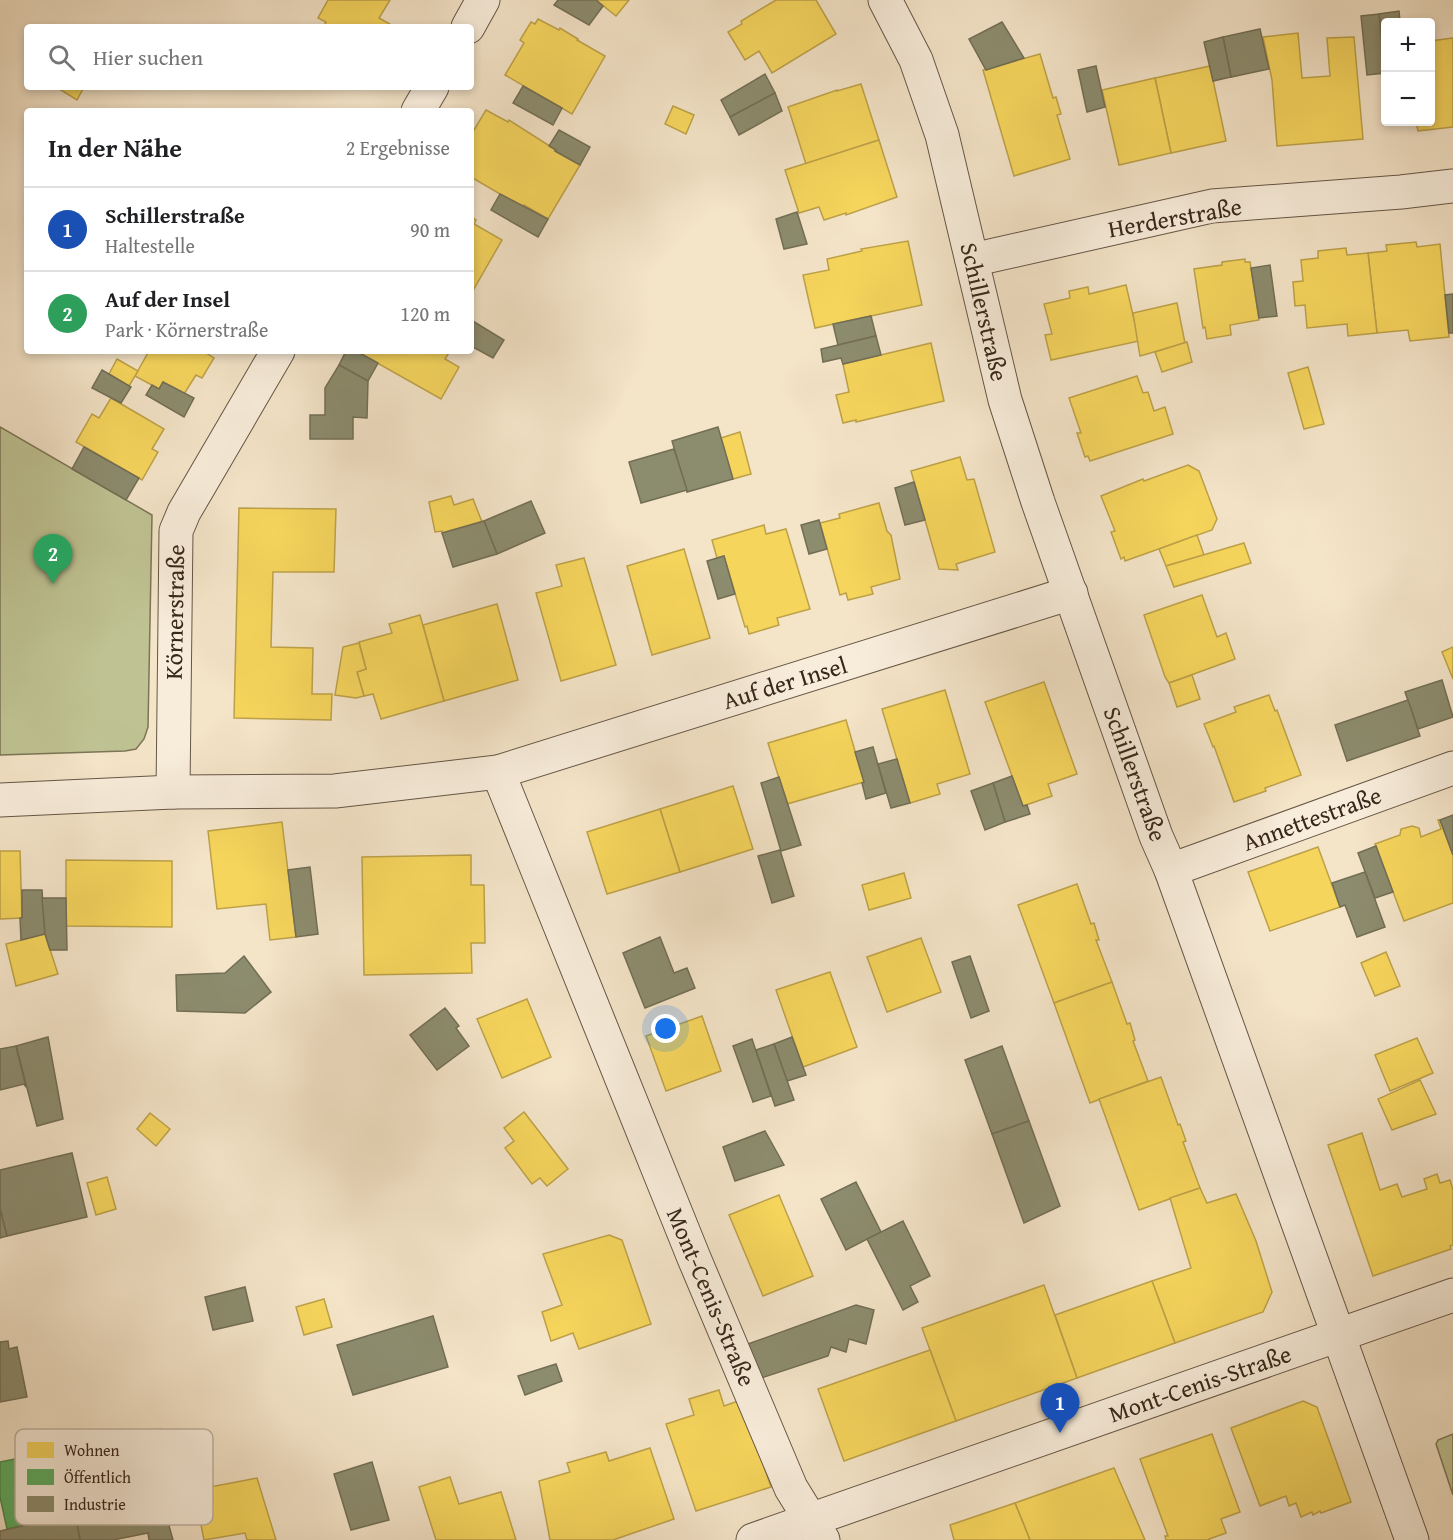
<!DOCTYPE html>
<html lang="de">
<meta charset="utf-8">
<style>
:root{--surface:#fff;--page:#f2f2f2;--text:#202124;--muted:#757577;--line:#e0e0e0;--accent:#db2777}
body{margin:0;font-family:"Gentium Book Plus",serif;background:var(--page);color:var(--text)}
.controls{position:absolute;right:18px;top:18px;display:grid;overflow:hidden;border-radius:6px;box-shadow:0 3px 9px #0003}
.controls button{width:54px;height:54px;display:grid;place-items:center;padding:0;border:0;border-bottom:2px solid var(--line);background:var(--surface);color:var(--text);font:30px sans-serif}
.you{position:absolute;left:666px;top:1029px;width:21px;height:21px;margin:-15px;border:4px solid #fff;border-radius:50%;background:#1a73e8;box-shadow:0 0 0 9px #1a73e833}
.badge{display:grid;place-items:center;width:39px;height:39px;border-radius:50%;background:var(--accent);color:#fff;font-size:20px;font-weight:700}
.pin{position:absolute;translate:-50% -50px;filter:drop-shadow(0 2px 3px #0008)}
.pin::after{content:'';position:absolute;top:32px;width:21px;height:18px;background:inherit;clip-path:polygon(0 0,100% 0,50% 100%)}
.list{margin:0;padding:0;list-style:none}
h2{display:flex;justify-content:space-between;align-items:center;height:78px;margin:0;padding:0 24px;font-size:26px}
h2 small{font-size:20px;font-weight:400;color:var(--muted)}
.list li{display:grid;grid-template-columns:39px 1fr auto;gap:18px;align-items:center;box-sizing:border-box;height:84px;padding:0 24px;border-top:2px solid var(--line)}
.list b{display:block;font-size:22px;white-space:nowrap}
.list p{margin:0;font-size:20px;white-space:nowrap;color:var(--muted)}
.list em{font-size:20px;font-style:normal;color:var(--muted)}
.icon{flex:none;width:33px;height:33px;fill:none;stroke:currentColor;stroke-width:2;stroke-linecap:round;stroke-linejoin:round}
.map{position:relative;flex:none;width:1453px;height:1540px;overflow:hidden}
.search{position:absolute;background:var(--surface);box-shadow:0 3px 9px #0003;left:24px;top:24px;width:450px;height:66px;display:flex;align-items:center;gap:15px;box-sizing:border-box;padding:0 21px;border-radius:6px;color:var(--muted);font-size:22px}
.panel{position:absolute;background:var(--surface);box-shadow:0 3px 9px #0003;left:24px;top:108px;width:450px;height:246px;border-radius:6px}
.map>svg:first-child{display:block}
.green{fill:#bfc393;stroke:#7b7556;stroke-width:1.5}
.homes{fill:#f6d55c;stroke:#bda148;stroke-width:1.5}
.public{fill:#5aae61;stroke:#50864c;stroke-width:1.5}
.industry{fill:#8c8c6e;stroke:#726e55;stroke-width:1.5}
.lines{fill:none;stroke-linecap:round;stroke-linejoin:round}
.minor-casing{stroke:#665646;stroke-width:35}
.minor{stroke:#f8eddb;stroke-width:33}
.labels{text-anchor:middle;stroke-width:6;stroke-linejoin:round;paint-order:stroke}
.street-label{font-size:24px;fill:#37271a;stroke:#f8eddb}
.key{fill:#f8eddb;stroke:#beb2a1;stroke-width:1.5}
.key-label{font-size:16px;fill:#37271a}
</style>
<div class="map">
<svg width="1453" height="1540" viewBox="0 0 1453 1540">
<rect width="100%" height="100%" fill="#f4e4c8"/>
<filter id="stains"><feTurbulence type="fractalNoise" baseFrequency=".00333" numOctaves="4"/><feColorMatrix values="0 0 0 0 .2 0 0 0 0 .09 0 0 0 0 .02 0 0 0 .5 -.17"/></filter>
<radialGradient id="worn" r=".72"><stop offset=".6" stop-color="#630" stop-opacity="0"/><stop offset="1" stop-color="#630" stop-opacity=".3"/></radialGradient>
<g class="green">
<path d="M0,427l152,88 -4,212 -4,12 -8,10 -11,2 -125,4z"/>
<path d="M1453,1434v61l-17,-51 2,-4z"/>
</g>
<g class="homes">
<path d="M328,0h62l-11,18 16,9h-72l3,-5 -8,-4z"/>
<path d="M596,0h33l-13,16z"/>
<path d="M776,0h40l20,34 -64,39 -13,-22 -14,9 -17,-28 14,-8 -1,-3z"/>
<path d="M538,19l21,11 1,-2 18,11 -1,1 28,16 -33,58 -67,-39 19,-32 -4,-3 11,-18 4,2z"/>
<path d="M1298,33l4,45 28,-2 -3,-38 27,-1 9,102 -86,7 -5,-66 -9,-43z"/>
<path d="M1453,38v89l-35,4 -2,-9h14v-81z"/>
<path d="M1040,54l13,44 3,-1 5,17 -4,1 13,44 -56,17 -31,-106z"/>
<path d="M1210,66l16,75 -55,12 -16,-75z"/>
<path d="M1155,78l16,75 -52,12 -17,-75z"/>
<path d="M861,84l18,56 -73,24 -18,-57 49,-17v1z"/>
<path d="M56,87h28l-7,13z"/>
<path d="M673,106l21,9 -8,19 -21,-10z"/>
<path d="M486,110l22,12 1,-2 47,30 -1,1 25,14 -32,54 -24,-14 -2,2 -51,-30v-42z"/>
<path d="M879,140l18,57 -51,18v-2l-22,7 -5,-13 -20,6 -14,-43z"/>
<path d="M471,216l5,4 -2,4 28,16 -31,54z"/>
<path d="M908,241l14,64 -107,23 -12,-53 26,-5 -2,-11 35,-8 -1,-2z"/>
<path d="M1416,242l1,5 23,-3 9,93 -39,4 -2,-11 -31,3 -9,-80 19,-2 -1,-6z"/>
<path d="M1346,248l1,7 21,-2 9,80 -29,3 -1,-12 -40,4 -2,-23 -10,1 -2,-24 10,-1 -2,-21 17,-2v-7z"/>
<path d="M1245,259v3h5l9,58 -29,5 1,10 -24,4 -2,-12 -2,1 -9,-59 28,-4v-3z"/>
<path d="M1126,285l13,56 -88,19 -6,-25 7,-1 -8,-30 26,-6 -1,-7 19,-4 1,7z"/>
<path d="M1177,303l8,40 -45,13 -7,-43z"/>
<path d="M1187,342l5,20 -30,10 -7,-20z"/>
<path d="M931,343l13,58 -88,21v-2l-13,3 -7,-28 13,-3 -6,-28z"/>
<path d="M149,351h61l-2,3 6,4 -12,20 -6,-3 -12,19 -21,-12 -4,7 -24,-13z"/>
<path d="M356,351h94l-5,8 14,8 -18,32z"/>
<path d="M117,359l21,12 -9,15 -20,-12z"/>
<path d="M1308,367l16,57 -20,5 -16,-56z"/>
<path d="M1137,376l6,17 5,-1 6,19 11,-4 8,27 -83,27 -2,-5 -3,1 -8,-24h4l-12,-35z"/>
<path d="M111,398l53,31 -12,20 6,3 -16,28 -66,-38 16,-28 7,4z"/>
<path d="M740,432l11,42 -18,5 -12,-41z"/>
<path d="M960,457l7,23 7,-1 21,73 -39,12 2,6 -19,-1 -28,-98z"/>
<path d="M1188,465l11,6 18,48 -5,11 -87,31 -1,-4 -3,2 -10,-27 4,-1 -14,-35 42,-17 1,2z"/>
<path d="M451,496l3,9 19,-6 9,23 -40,11v-2l-7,1 -6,-30z"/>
<path d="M879,503l8,28 4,4 9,44 -29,8 2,7 -25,6 -2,-7 -6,2 -20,-72 20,-5 -1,-4z"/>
<path d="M239,508l97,1 -2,63h-61l-2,75 42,1 -1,46h20l-1,26 -97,-2z"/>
<path d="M764,525l2,9 20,-5 24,80 -33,9 2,7 -30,9 -2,-8 -2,1 -21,-71 -7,2 -5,-18z"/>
<path d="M1197,535l7,20 -38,11 -7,-17z"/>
<path d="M1244,543l7,20 -77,24 -8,-21z"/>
<path d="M684,549l26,89 -58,17 -25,-89z"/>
<path d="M584,558l32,107 -55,16 -25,-88 26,-7 -6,-21z"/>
<path d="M1202,595l15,42 9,-4 9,26 -66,24 -4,-6 -21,-62z"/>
<path d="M497,604l21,76 -74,21 -21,-76z"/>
<path d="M420,615l24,86 -63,18 -8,-25 -9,2 -7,-24 9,-3 -7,-27 33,-9 -3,-9z"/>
<path d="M359,643l7,26 -9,3 7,24 -8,2 -21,-3 8,-48z"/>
<path d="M1453,647v32l-11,-27z"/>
<path d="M1192,675l8,24 -23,8 -8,-24z"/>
<path d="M1044,682l33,92 -29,10 4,12 -29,10 -38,-104z"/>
<path d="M945,690l25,84 -33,10 3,10 -30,9 -28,-94z"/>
<path d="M1269,695l6,16 2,-1 24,65 -36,13 1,3 -32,11 -20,-56 -1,1 -9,-23 32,-12 -2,-5z"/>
<path d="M846,720l18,62 -77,22 -19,-61z"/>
<path d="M733,786l20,63 -73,23 -20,-63z"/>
<path d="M660,809l20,63 -73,22 -20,-62z"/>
<path d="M1438,820h2l13,35v48l-49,18 -29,-77 25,-9 1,-6 11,-3 7,2 2,9 20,-8z"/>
<path d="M282,822l14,115 -26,3 -4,-36 -49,5 -9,-78z"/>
<path d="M1318,847l22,60 -70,24 -22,-59z"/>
<path d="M0,851h20l2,67 -22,1z"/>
<path d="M471,855v30h13l1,58h-14l1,30 -108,2 -2,-118z"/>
<path d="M66,860l106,1v66l-106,-1z"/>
<path d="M904,873l7,25 -42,12 -7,-25z"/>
<path d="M1077,884l14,40 3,-1 5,17h-3l16,42 -58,21 -36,-98z"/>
<path d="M45,934l13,40 -42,12 -10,-42z"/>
<path d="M921,938l20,54 -54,20 -20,-55z"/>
<path d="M1386,952l14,34 -25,10 -14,-33z"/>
<path d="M830,972l27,75 -54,20 -27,-77z"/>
<path d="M1112,982l15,42 3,-1 5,17 -2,1 15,40 -58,22 -36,-100z"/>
<path d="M527,999l24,58 -49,21 -25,-59z"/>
<path d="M702,1016l19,55 -55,20 -20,-55z"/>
<path d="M1417,1038l16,35 -43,18 -15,-36z"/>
<path d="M1161,1077l17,48 2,-1 6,17 -3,1 17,46 -61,22 -40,-111z"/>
<path d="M1420,1080l16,34 -44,16 -14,-31z"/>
<path d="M524,1112l44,57 -21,17 -7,-8 -8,6 -27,-36 9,-7 -10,-13z"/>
<path d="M150,1113l20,16 -14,17 -19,-17z"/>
<path d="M1362,1133l18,57 17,-6 5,13 25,-8 -3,-10 13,-5 3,9 10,-3 3,10v55l-3,1 1,3 -78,27 -45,-131z"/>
<path d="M107,1177l9,32 -20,6 -9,-32z"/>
<path d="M1200,1188l7,15 29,-9 20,47 16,51 -9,20 -88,31 -23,-62 39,-13 -21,-70z"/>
<path d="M779,1195l34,81 -50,20 -34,-81z"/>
<path d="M609,1235l13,5 29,84 -72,25 -6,-16 -22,8 -9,-29 20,-7 -19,-51z"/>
<path d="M1152,1281l23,62 -98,35 -22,-63z"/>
<path d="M1044,1285l33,93 -121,43 -34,-93z"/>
<path d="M324,1299l8,28 -28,8 -8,-28z"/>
<path d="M930,1350l26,71 -112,40 -26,-72z"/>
<path d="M719,1390l5,16 17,-6 30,87 -75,24 -30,-87 28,-9 -5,-16z"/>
<path d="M1303,1401l14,6 34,95 -30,11 -1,-2 -7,4 -1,-3 -11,5 -5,-14 -7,3 -3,-10 -26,10 -29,-78z"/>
<path d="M161,1429l13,66 -33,6 -7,-36 10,-2 -6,-29z"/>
<path d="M1212,1434l28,78 -19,7 5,14 -17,6 1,1h-44l-1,-4h3l-28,-77z"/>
<path d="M650,1448l24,71 -61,21h-63l-11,-59 31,-9 -3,-9 39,-11 3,9z"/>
<path d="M1114,1468l31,72h-115l-15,-37z"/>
<path d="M450,1477l9,27 42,-12 15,48h-80l-17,-53z"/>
<path d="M257,1478l19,62h-29l-2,-7 -41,7 -10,-50z"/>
<path d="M1015,1503l15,37h-76l-4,-15z"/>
</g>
<path class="public" d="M138,1434l6,29 -10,2 7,36 -134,28 -7,-32v-35z"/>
<g class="industry">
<path d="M558,0h38l7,6 -14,19 -35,-20z"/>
<path d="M1399,11l1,11h-14l-1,51 -6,-59z"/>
<path d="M1379,14l6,59 -18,2 -6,-59z"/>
<path d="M1002,22l22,36 -38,12 -17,-31z"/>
<path d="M1260,29l9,40 -38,8 -8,-40z"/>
<path d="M1223,37l8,40 -18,4 -9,-39z"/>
<path d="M1096,66l9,41 -18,5 -9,-42z"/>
<path d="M765,74l10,19 -45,24 -9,-17z"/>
<path d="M523,86l39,22 -9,17 -40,-22z"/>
<path d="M775,93l7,18 -43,24 -9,-18z"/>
<path d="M559,130l31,17 -10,18 -25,-14 1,-1 -7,-4z"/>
<path d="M500,194l48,25 -10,18 -47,-27z"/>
<path d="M797,212l10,32 -23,5 -8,-30z"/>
<path d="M1270,265l7,51 -18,2 -8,-50z"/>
<path d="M1453,294v39h-4l-4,-38z"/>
<path d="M871,316l5,20 -38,9 -5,-21z"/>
<path d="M471,320l33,20 -11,18 -22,-12z"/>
<path d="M876,336l5,19 -38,9 -2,-6 -18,4 -2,-13z"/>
<path d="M346,351h10l22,12 -10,18 -29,-16z"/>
<path d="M339,365l29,16 -1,37 -14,-1v22h-43v-24h15v-27z"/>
<path d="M102,370l29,17 -10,16 -29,-15z"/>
<path d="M163,382l31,16 -10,19 -38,-22 6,-10 7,4z"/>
<path d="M718,427l15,52 -46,13 -15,-51z"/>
<path d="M84,447l55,31 -13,22 -54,-31z"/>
<path d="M674,449l13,41 -46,13 -12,-41z"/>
<path d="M914,482l11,38 -20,5 -10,-37z"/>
<path d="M531,501l14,32 -48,21 -13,-33z"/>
<path d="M819,520l8,29 -18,5 -8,-29z"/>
<path d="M484,521l13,33 -44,13 -11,-34z"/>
<path d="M724,556l11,38 -17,5 -11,-38z"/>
<path d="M1442,680l11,37 -35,12 -13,-37z"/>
<path d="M1408,700l12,36 -73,25 -12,-36z"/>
<path d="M873,747l13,46 -20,6 -4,-16 2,-1 -9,-30z"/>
<path d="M897,759l13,44 -19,5 -13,-44z"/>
<path d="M1012,776l11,30 4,-1 3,9 -25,8 -12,-39z"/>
<path d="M779,777l22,68 -20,6 -20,-68z"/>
<path d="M993,783l12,39 -20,8 -14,-39z"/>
<path d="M1453,815v40l-13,-35z"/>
<path d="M1376,846l17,46 -18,6 -17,-45z"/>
<path d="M780,850l14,46 -22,7 -14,-47z"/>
<path d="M310,867l8,67 -22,3 -8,-67z"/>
<path d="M1365,872l20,55 -28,10 -12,-32 -5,2 -8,-24z"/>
<path d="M22,890h20l3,44 -24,6 -1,-22h2z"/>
<path d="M42,898h24l1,52h-17l-5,-16z"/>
<path d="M660,937l14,36 13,-5 8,20 -50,20 -22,-55z"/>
<path d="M244,956l27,36 -26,21 -68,-2 -1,-36 49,-2z"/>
<path d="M970,956l19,55 -18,7 -19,-56z"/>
<path d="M445,1008l14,18 -3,2 13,18 -32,24 -27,-35z"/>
<path d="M48,1037l15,82 -26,7 -21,-80z"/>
<path d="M792,1037l14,38 -19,6 -13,-37z"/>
<path d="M752,1039l19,57 -18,6 -20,-56z"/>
<path d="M774,1044l20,56 -19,6 -19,-56z"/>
<path d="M16,1046l10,41 -2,-3 -24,6v-41z"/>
<path d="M1002,1046l27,75 -37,13 -27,-74z"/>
<path d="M1029,1121l31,85 -36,17 -32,-89z"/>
<path d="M765,1131l19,34 -49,16 -12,-34z"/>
<path d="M72,1153l15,64 -80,19 -7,-27v-39z"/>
<path d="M856,1182l25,50 -35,18 -25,-51z"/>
<path d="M0,1209l7,27 -7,2z"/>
<path d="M903,1221l27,55 -20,10 8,16 -15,8 -36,-71z"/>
<path d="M245,1287l8,34 -40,9 -8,-33z"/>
<path d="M856,1305l18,5 -8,34 -17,-5 -3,13 -15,-5 -3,9 -67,22 -13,-34z"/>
<path d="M433,1316l15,51 -95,28 -16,-50z"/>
<path d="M8,1341l1,8 8,-2 10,50 -27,5v-60z"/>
<path d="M556,1364l6,17 -37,14 -7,-19z"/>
<path d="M372,1462l17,58 -38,10 -17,-56z"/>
<path d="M161,1497l12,43h-24l-1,-7 -35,7h-33l-5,-26z"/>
<path d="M75,1514l5,26h-80v-9z"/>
</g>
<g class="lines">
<defs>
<g id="minor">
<path d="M885,0l31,60 26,75 63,265 33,102 118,334 15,34 241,670"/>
<path d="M468,27l15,-27"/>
<path d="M418,111l14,-24"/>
<path d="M972,260l240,-54 189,-14 52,-6"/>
<path d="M498,772l196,486 97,230 32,52"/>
<path d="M173,792l3,-261 8,-19 94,-161"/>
<path d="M0,800l173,-8 162,-1 163,-19 573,-179"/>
<path d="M1171,870l282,-102"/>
<path d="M753,1540l700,-245"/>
</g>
</defs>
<use href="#minor" class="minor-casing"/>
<use href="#minor" class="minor"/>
</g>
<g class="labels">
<g class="street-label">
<text transform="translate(1175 218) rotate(-10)" y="8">Herderstraße</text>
<text transform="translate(984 312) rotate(77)" y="8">Schillerstraße</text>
<text transform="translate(175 612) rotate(-89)" y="8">Körnerstraße</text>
<text transform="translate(785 683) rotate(-17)" y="8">Auf der Insel</text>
<text transform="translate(1135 774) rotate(70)" y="8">Schillerstraße</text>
<text transform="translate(1312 819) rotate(-20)" y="8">Annettestraße</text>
<text transform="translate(711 1297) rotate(67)" y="8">Mont-Cenis-Straße</text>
<text transform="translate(1200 1384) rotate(-19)" y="8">Mont-Cenis-Straße</text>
</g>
</g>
<rect x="15" y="1429" width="198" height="96" rx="9" class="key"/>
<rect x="27" y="1442" width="27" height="16" fill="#f6d55c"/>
<rect x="27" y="1469" width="27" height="16" fill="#5aae61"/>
<rect x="27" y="1496" width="27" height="16" fill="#8c8c6e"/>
<g class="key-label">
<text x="64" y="1456">Wohnen</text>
<text x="64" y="1483">Öffentlich</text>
<text x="64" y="1510">Industrie</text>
</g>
<rect width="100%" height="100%" filter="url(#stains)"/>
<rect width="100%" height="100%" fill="url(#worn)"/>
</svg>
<div class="controls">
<button>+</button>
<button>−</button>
</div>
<div class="you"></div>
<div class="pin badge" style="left:1060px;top:1433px;background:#1a4fb4">1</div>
<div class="pin badge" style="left:53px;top:584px;background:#2e9e5b">2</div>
<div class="search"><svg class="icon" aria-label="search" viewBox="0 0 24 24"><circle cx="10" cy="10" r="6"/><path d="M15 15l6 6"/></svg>Hier suchen</div>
<section class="panel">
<h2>In der Nähe<small>2 Ergebnisse</small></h2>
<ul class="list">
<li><span class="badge" style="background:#1a4fb4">1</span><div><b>Schillerstraße</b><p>Haltestelle</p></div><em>90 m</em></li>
<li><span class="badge" style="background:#2e9e5b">2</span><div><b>Auf der Insel</b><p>Park · Körnerstraße</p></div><em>120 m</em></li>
</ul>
</section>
</div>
